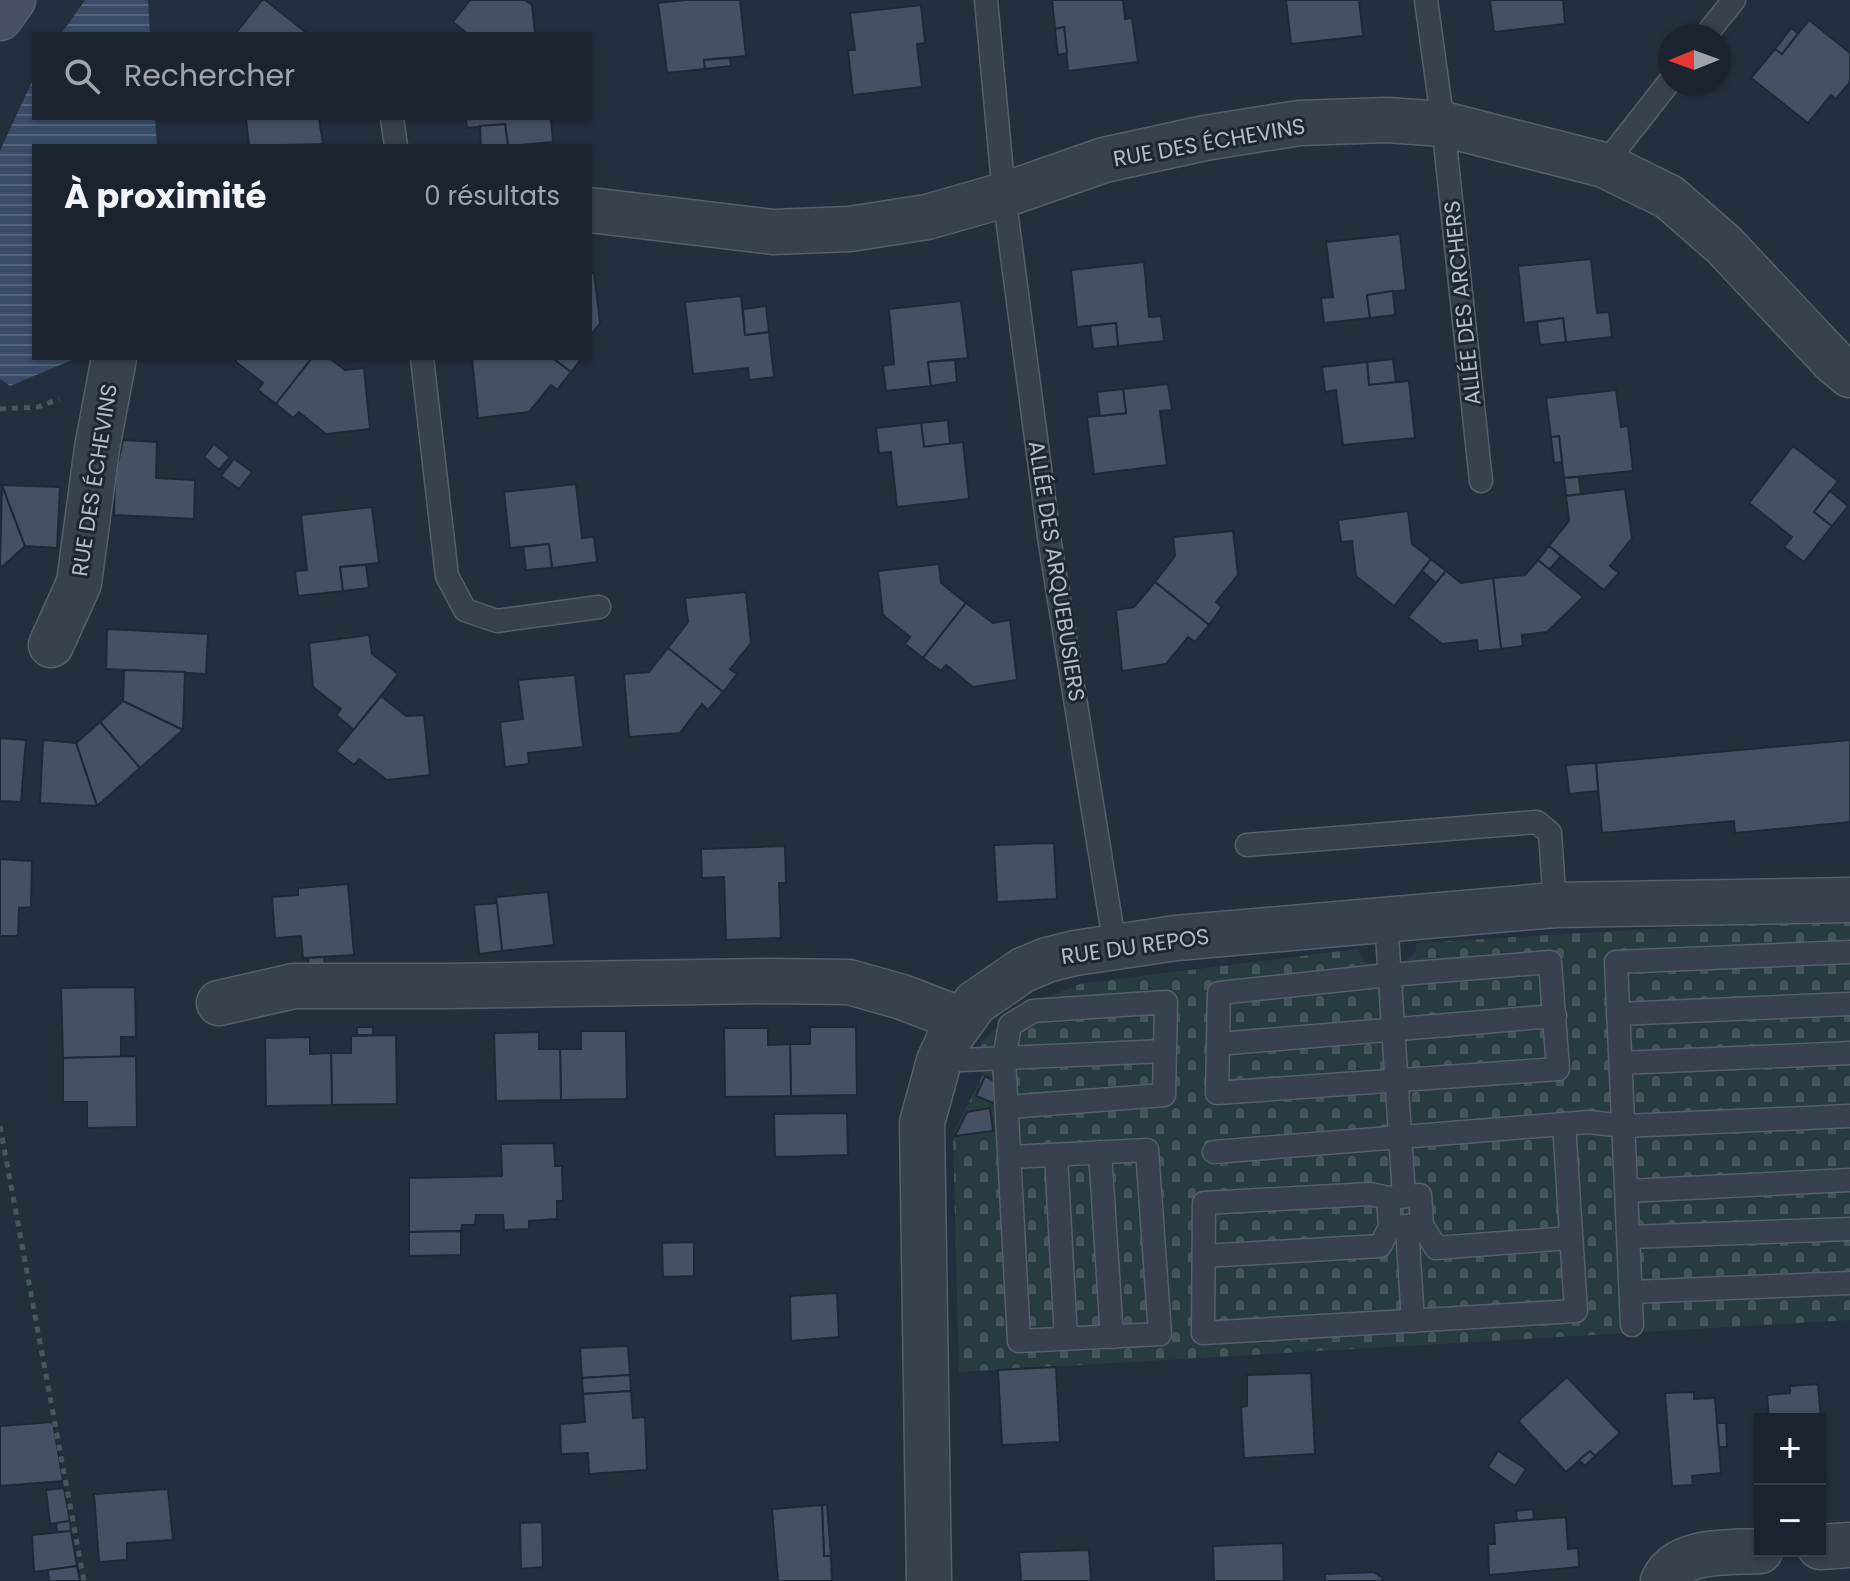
<!DOCTYPE html>
<html lang="fr">
<meta charset="utf-8">
<style>
:root{--surface:#1b232e;--page:#242b36;--text:#f1f3f6;--muted:#a0a4aa;--line:#39404a}
body{margin:0;font-family:Poppins,sans-serif;background:var(--page);color:var(--text)}
.controls{position:absolute;right:24px;bottom:24px;display:grid;overflow:hidden;border-radius:0px;box-shadow:0 2px 6px #0004}
.controls button{width:72px;height:72px;display:grid;place-items:center;padding:0;border:0;border-bottom:2px solid var(--line);background:var(--surface);color:var(--text);font:40px sans-serif}
.compass{position:absolute;left:1658px;top:24px;width:72px;height:72px;border-radius:50%;background:var(--surface);box-shadow:0 2px 6px #0004;rotate:269deg}
.list{margin:0;padding:0;list-style:none}
h2{display:flex;justify-content:space-between;align-items:center;height:104px;margin:0;padding:0 32px;font-size:34px}
h2 small{font-size:26px;font-weight:400;color:var(--muted)}
.icon{flex:none;width:44px;height:44px;fill:none;stroke:currentColor;stroke-width:2;stroke-linecap:round;stroke-linejoin:round}
.map{position:relative;flex:none;width:1850px;height:1581px;overflow:hidden}
.search{position:absolute;background:var(--surface);box-shadow:0 2px 6px #0004;left:32px;top:32px;width:560px;height:88px;display:flex;align-items:center;gap:20px;box-sizing:border-box;padding:0 28px;border-radius:0px;color:var(--muted);font-size:30px}
.panel{position:absolute;background:var(--surface);box-shadow:0 2px 6px #0004;left:32px;top:144px;width:560px;height:216px;border-radius:0px}
.map>svg:first-child{display:block}
.cemetery{fill:url(#cemetery-stones)}
.water{fill:url(#water-rules)}
.building{fill:#455162;stroke:#1f2835;stroke-width:2}
.lines{fill:none;stroke-linecap:round;stroke-linejoin:round}
.service-casing{stroke:#565f6c;stroke-width:25}
.minor-casing{stroke:#565f6c;stroke-width:47}
.secondary-casing{stroke:#565f6c;stroke-width:47}
.path{stroke:#44595c;stroke-width:5;stroke-dasharray:6 6;stroke-linecap:butt}
.service{stroke:#38414e;stroke-width:22}
.minor{stroke:#38414e;stroke-width:44}
.secondary{stroke:#465061;stroke-width:44}
.labels{text-anchor:middle;stroke-width:6;stroke-linejoin:round;paint-order:stroke}
.street-label{font-size:22px;fill:#b4bcc9;stroke:#1d2633}
</style>
<div class="map">
<svg width="1850" height="1581" viewBox="0 0 1850 1581">
<defs>
<pattern id="cemetery-stones" width="16" height="16" patternUnits="userSpaceOnUse" patternTransform="scale(2)"><rect width="16" height="16" fill="#263c3f"/><path d="M2 7V4a2 2 0 0 1 4 0v3zM10 15v-3a2 2 0 0 1 4 0v3z" fill="#435659"/></pattern>
<pattern id="water-rules" width="6" height="5" patternUnits="userSpaceOnUse" patternTransform="scale(2)"><rect width="6" height="5" fill="#394c67"/><path d="M0 2.5h6" fill="none" stroke="#53647b"/></pattern>
</defs>
<rect width="100%" height="100%" fill="#242f3e"/>
<path class="cemetery" d="M1850,917v403l-891,52 -6,-238 30,-59 -2,-32 24,-24 15,-11 60,-24 278,-35 6,12c15,7 40,5 51,-8l2,-10z"/>
<g class="water">
<path d="M85,0h63l2,34h-89z"/>
<path d="M34,77v41h121l2,28h-123v212h43l-67,28 -10,-7v-228z"/>
</g>
<g class="building">
<path d="M262,0h3l43,34h-73z"/>
<path d="M470,0h55l7,5 3,29h-67l-15,-12z"/>
<path d="M686,0h54l6,56 -42,4 1,9 -38,4 -9,-70z"/>
<path d="M1052,0h71l2,19 7,-1 6,44 -70,9 -4,-44 -9,2z"/>
<path d="M1286,0h73l4,36 -72,8z"/>
<path d="M1490,0h73l2,24 -71,8z"/>
<path d="M921,5l4,38 -8,1 5,43 -69,8 -5,-45h7l-5,-37z"/>
<path d="M1809,20l41,33v29l-14,17 -5,-4 -23,28 -57,-45 24,-29 7,5z"/>
<path d="M1064,27l3,26 -9,2 -3,-26z"/>
<path d="M1791,28l7,5 -16,21 -7,-5z"/>
<path d="M730,58l1,8 -26,3 -1,-9z"/>
<path d="M246,118h73l4,26 -74,2z"/>
<path d="M466,118h85l2,24 -45,4 -3,-22 -38,4z"/>
<path d="M505,124l3,22h-27l-1,-20z"/>
<path d="M1400,234l6,56 -39,5 3,23 -46,5 -3,-25 12,-1 -7,-55z"/>
<path d="M1591,259l6,54 12,-1 3,25 -46,5 -3,-24 -39,5 -6,-57z"/>
<path d="M1144,262l5,55 12,-1 3,25 -46,5 -2,-23 -39,4 -6,-57z"/>
<path d="M590,273h4l6,50 -10,13z"/>
<path d="M1393,291l2,24 -25,3 -3,-23z"/>
<path d="M741,296l4,39 24,-3 5,45 -25,3 -1,-12 -55,6 -8,-72z"/>
<path d="M961,301l7,57 -40,4 3,24 -45,5 -3,-25 11,-2 -5,-55z"/>
<path d="M766,306l3,26 -24,3 -2,-26z"/>
<path d="M1563,318l3,24 -26,3 -3,-23z"/>
<path d="M1116,323l2,23 -25,3 -3,-23z"/>
<path d="M236,358h76l-36,46 -18,-14 5,-7 -27,-21z"/>
<path d="M312,358h17l16,12 19,-2 6,61 -44,5 -27,-22 -6,6 -17,-14z"/>
<path d="M472,358h81l18,14 -14,18 -6,-5 -22,27 -51,6z"/>
<path d="M553,358h29l-11,14z"/>
<path d="M1393,359l3,23 -27,3 -2,-23z"/>
<path d="M955,360l2,22 -26,4 -3,-24z"/>
<path d="M1367,362l2,23 40,-4 6,57 -72,7 -7,-55 -11,2 -3,-25z"/>
<path d="M1168,384l4,26 -12,1 7,54 -73,9 -7,-57 39,-4 -3,-24z"/>
<path d="M1123,389l3,24 -26,3 -3,-24z"/>
<path d="M1616,390l5,37 7,-1 5,45 -69,7 -5,-42 -8,1 -5,-39z"/>
<path d="M948,420l2,24 -26,3 -3,-24z"/>
<path d="M921,423l3,24 39,-5 6,57 -72,8 -6,-55 -12,1 -3,-25z"/>
<path d="M1559,436l3,26 -8,1 -3,-26z"/>
<path d="M123,440l34,2 -1,36 39,2 -1,39 -80,-4 1,-39z"/>
<path d="M214,444l16,13 -11,13 -15,-13z"/>
<path d="M1793,446l45,35 -24,31 18,14 -28,36 -20,-15 8,-10 -43,-34z"/>
<path d="M234,459l18,13 -13,17 -18,-13z"/>
<path d="M1579,477l2,18 -15,1 -2,-18z"/>
<path d="M576,484l6,54 12,-1 3,25 -45,6 -3,-24 -39,4 -6,-56z"/>
<path d="M2,485l23,61 -23,21 -2,-2z"/>
<path d="M2,485l58,2 -3,61 -32,-2z"/>
<path d="M1625,489l7,49 -22,28 9,7 -15,17 -55,-44 20,-25 -3,-25z"/>
<path d="M1830,491l18,15 -16,20 -18,-14z"/>
<path d="M372,507l7,56 -39,4 3,24 -45,5 -3,-25 12,-1 -6,-55z"/>
<path d="M1408,511l4,33 19,15 -37,47 -38,-30 -4,-35 -11,1 -3,-22z"/>
<path d="M1233,531l5,44 -22,27 6,5 -13,18 -54,-43 20,-26 -2,-19z"/>
<path d="M549,544l3,24 -26,2 -3,-23z"/>
<path d="M1549,546l12,10 -12,14 -11,-10z"/>
<path d="M1431,559l15,12 -10,12 -14,-12z"/>
<path d="M1538,560l45,37 -36,35 -25,3 1,11 -22,3 -8,-71 32,-3z"/>
<path d="M939,564l2,19 25,20 -43,55 -18,-14 5,-7 -27,-22 -5,-44z"/>
<path d="M366,565l3,23 -26,3 -3,-24z"/>
<path d="M1446,571l15,12 32,-5 8,71 -23,2 -1,-11 -35,4 -34,-27z"/>
<path d="M1155,582l54,43 -14,17 -7,-5 -22,27 -44,7 -6,-61 18,-3z"/>
<path d="M746,592l5,51 -21,26 7,5 -14,18 -55,-44 20,-26 -3,-24z"/>
<path d="M966,603l27,20 17,-3 7,60 -44,7 -27,-22 -5,6 -18,-13z"/>
<path d="M107,629l101,5 -2,40 -100,-5z"/>
<path d="M369,635l3,19 26,20 -44,56 -18,-15 5,-6 -28,-22 -4,-44z"/>
<path d="M668,648l55,44 -15,18 -6,-6 -22,29 -51,4 -5,-63 25,-2z"/>
<path d="M124,670l61,2 -2,58 -60,-29z"/>
<path d="M575,675l8,72 -55,6 1,11 -24,3 -5,-45 23,-3 -5,-39z"/>
<path d="M381,696l25,20 18,-1 6,60 -43,5 -28,-21 -5,6 -18,-14z"/>
<path d="M123,701l60,29 -43,38 -40,-46z"/>
<path d="M100,722l40,46 -43,38 -21,-63z"/>
<path d="M0,738l26,2 -5,62 -21,-1z"/>
<path d="M43,740l33,3 21,63 -57,-3z"/>
<path d="M1850,740v82l-115,11 -1,-12 -132,12 -6,-70z"/>
<path d="M1596,763l2,28 -29,3 -3,-29z"/>
<path d="M1054,843l3,56 -60,3 -3,-57z"/>
<path d="M785,846l1,37h-7l2,55 -55,2 -2,-63 -22,1 -1,-29z"/>
<path d="M0,859l32,2 -1,46 -12,1 -1,28h-18z"/>
<path d="M348,884l6,71 -51,3 -2,-22 -26,2 -3,-41 26,-2v-7z"/>
<path d="M548,892l6,53 -52,6 -6,-54z"/>
<path d="M497,903l5,48 -23,3 -5,-49z"/>
<path d="M324,957l1,8 -16,2 -1,-9z"/>
<path d="M135,987l1,50h-15v20l-58,1 -2,-70z"/>
<rect x="357" y="1027" width="16" height="8"/>
<path d="M810,1027h46l1,68 -66,1 -1,-52h20z"/>
<path d="M724,1028h44v17l22,-1 1,52 -66,1z"/>
<path d="M581,1031h45l1,68 -66,1 -1,-51h21z"/>
<path d="M539,1032v17h21l1,51 -65,1 -2,-68z"/>
<path d="M396,1035l1,69 -65,1 -1,-52h20v-17z"/>
<path d="M310,1037v17l21,-1 1,52 -66,1 -1,-68z"/>
<path d="M136,1056l1,71 -50,1v-26h-24v-44z"/>
<path d="M985,1076l17,9 -9,18 -17,-7z"/>
<path d="M990,1108l3,23 -38,5 12,-24z"/>
<path d="M847,1113l1,42 -73,2 -1,-43z"/>
<path d="M554,1143l1,23h7l1,35h-6v18l-28,2v8l-25,1 -1,-15h-27l-1,10h-13l-1,6 -52,1v-54l93,-2 -1,-32z"/>
<path d="M461,1231v24l-52,1v-24z"/>
<path d="M694,1242v34l-31,1 -1,-34z"/>
<path d="M837,1293l2,44 -48,4 -1,-45z"/>
<path d="M628,1346l2,29 -48,3 -2,-30z"/>
<path d="M1056,1367l4,75 -58,3 -4,-75z"/>
<path d="M1311,1373l4,81 -71,4 -3,-51 6,-1v-31z"/>
<path d="M630,1375l1,16 -48,3 -1,-16z"/>
<path d="M1567,1377l53,56 -25,23 -5,-5 -24,21 -48,-51z"/>
<path d="M1818,1384l8,93h-6v-58h-51l-2,-24 23,-2v-7z"/>
<path d="M631,1391l2,27 12,-1 2,53 -58,4 -1,-21 -27,1 -1,-30 25,-2 -2,-28z"/>
<path d="M1694,1392v7l21,-1 6,75 -29,3 1,9 -21,1 -7,-93z"/>
<path d="M53,1422l10,59 -63,5v-60z"/>
<path d="M1717,1423h9l1,24h-8z"/>
<path d="M1498,1451l28,18 -11,17 -27,-19z"/>
<path d="M1590,1451l5,5 -10,10 -6,-6z"/>
<path d="M64,1488l6,33 -20,3 -4,-34z"/>
<path d="M168,1489l5,51 -46,3v17l-28,2 -5,-68z"/>
<path d="M822,1505h5l4,51h-7z"/>
<path d="M822,1505l2,51h7l1,25h-54l-6,-72z"/>
<path d="M1533,1509l1,10 -17,2 -1,-10z"/>
<path d="M1566,1517l2,32 10,-1 1,19 -90,8 -1,-31h7l-1,-21z"/>
<path d="M70,1521l1,10 -14,1 -1,-9z"/>
<path d="M542,1522l1,45 -22,2 -1,-46z"/>
<path d="M71,1531l6,35 -43,6 -2,-37z"/>
<path d="M1283,1543l1,38h-70l-1,-35z"/>
<path d="M1089,1550l2,31h-70l-2,-29z"/>
<path d="M77,1566l3,15h-31l-1,-11z"/>
<path d="M1374,1572l8,6v3h-57v-7z"/>
</g>
<g class="lines">
<defs>
<g id="service">
<path d="M986,0l18,195 45,342 66,410"/>
<path d="M1426,0l17,124 38,357"/>
<path d="M1705,36l29,-36"/>
<path d="M392,118l4,28"/>
<path d="M1604,165l66,-84"/>
<path d="M422,358l25,218 18,34 32,11 102,-14"/>
<path d="M1247,845l290,-23 13,11 5,72"/>
<path d="M1386,919l18,277"/>
<path d="M1550,962l8,107 -341,24 2,-100 170,-18z"/>
<path d="M1618,1014l232,-10"/>
<path d="M1218,1044l337,-28"/>
<path d="M939,1061l226,-10"/>
<path d="M1621,1063l229,-10"/>
<path d="M1008,1107l156,-12 2,-93 -133,9 -23,14 -6,34 15,282 141,-7 -13,-184 -136,7"/>
<path d="M1100,1152l12,185"/>
<path d="M1214,1152l375,-30 35,4 226,-10"/>
<path d="M1056,1155l10,184"/>
<path d="M1627,1191l223,-11"/>
<path d="M1388,1198l2,29 32,-2 -2,-30 -32,3 -18,-4 -166,9 -1,130 373,-22 -12,-187"/>
<path d="M1422,1225l14,23 135,-10"/>
<path d="M1407,1226l6,95"/>
<path d="M1629,1237l221,-8"/>
<path d="M1204,1256l176,-10 10,-19"/>
<path d="M1631,1292l219,-9"/>
<path d="M1632,1325l-16,-363 234,-10"/>
</g>
<g id="minor">
<path d="M590,210l183,22 77,-3 77,-12 77,-22 100,-35 101,-22 94,-15 88,-3 56,4 161,41 65,32 55,48 109,116 17,14"/>
<path d="M51,645l28,-62 18,-135 17,-90"/>
<path d="M219,1003l75,-17h155l322,-5 78,1 53,15 60,23"/>
<path d="M1820,1547l30,-2"/>
<path d="M929,1581l-7,-458 17,-62 10,-22 26,-36 48,-33 24,-10 28,-7 101,-15 379,-33 295,-5"/>
<path d="M1663,1581c15,-33 67,-28 97,-30"/>
</g>
<path id="secondary" d="M0,18l13,-18"/>
</defs>
<use href="#service" class="service-casing"/>
<use href="#minor" class="minor-casing"/>
<use href="#secondary" class="secondary-casing"/>
<g class="path">
<path d="M0,409l38,-2 21,-8"/>
<path d="M0,1126l84,455"/>
</g>
<use href="#service" class="service"/>
<use href="#minor" class="minor"/>
<use href="#secondary" class="secondary"/>
</g>
<g class="labels">
<g class="street-label">
<text transform="translate(1209 142) rotate(-10)" y="8">RUE DES ÉCHEVINS</text>
<text transform="translate(1462 303) rotate(-96)" y="8">ALLÉE DES ARCHERS</text>
<text transform="translate(94 480) rotate(-81)" y="8">RUE DES ÉCHEVINS</text>
<text transform="translate(1057 571) rotate(81)" y="8">ALLÉE DES ARQUEBUSIERS</text>
<text transform="translate(1135 946) rotate(-8)" y="8">RUE DU REPOS</text>
</g>
</g>
</svg>
<div class="controls">
<button>+</button>
<button>−</button>
</div>
<svg class="compass" viewBox="-18 -18 36 36"><path d="M0-13l5 13h-10z" fill="#e53935"/><path d="M0 13l5-13h-10z" fill="#a0a4aa"/></svg>
<div class="search"><svg class="icon" aria-label="search" viewBox="0 0 24 24"><circle cx="10" cy="10" r="6"/><path d="M15 15l6 6"/></svg>Rechercher</div>
<section class="panel">
<h2>À proximité<small>0 résultats</small></h2>
<ul class="list">
</ul>
</section>
</div>
